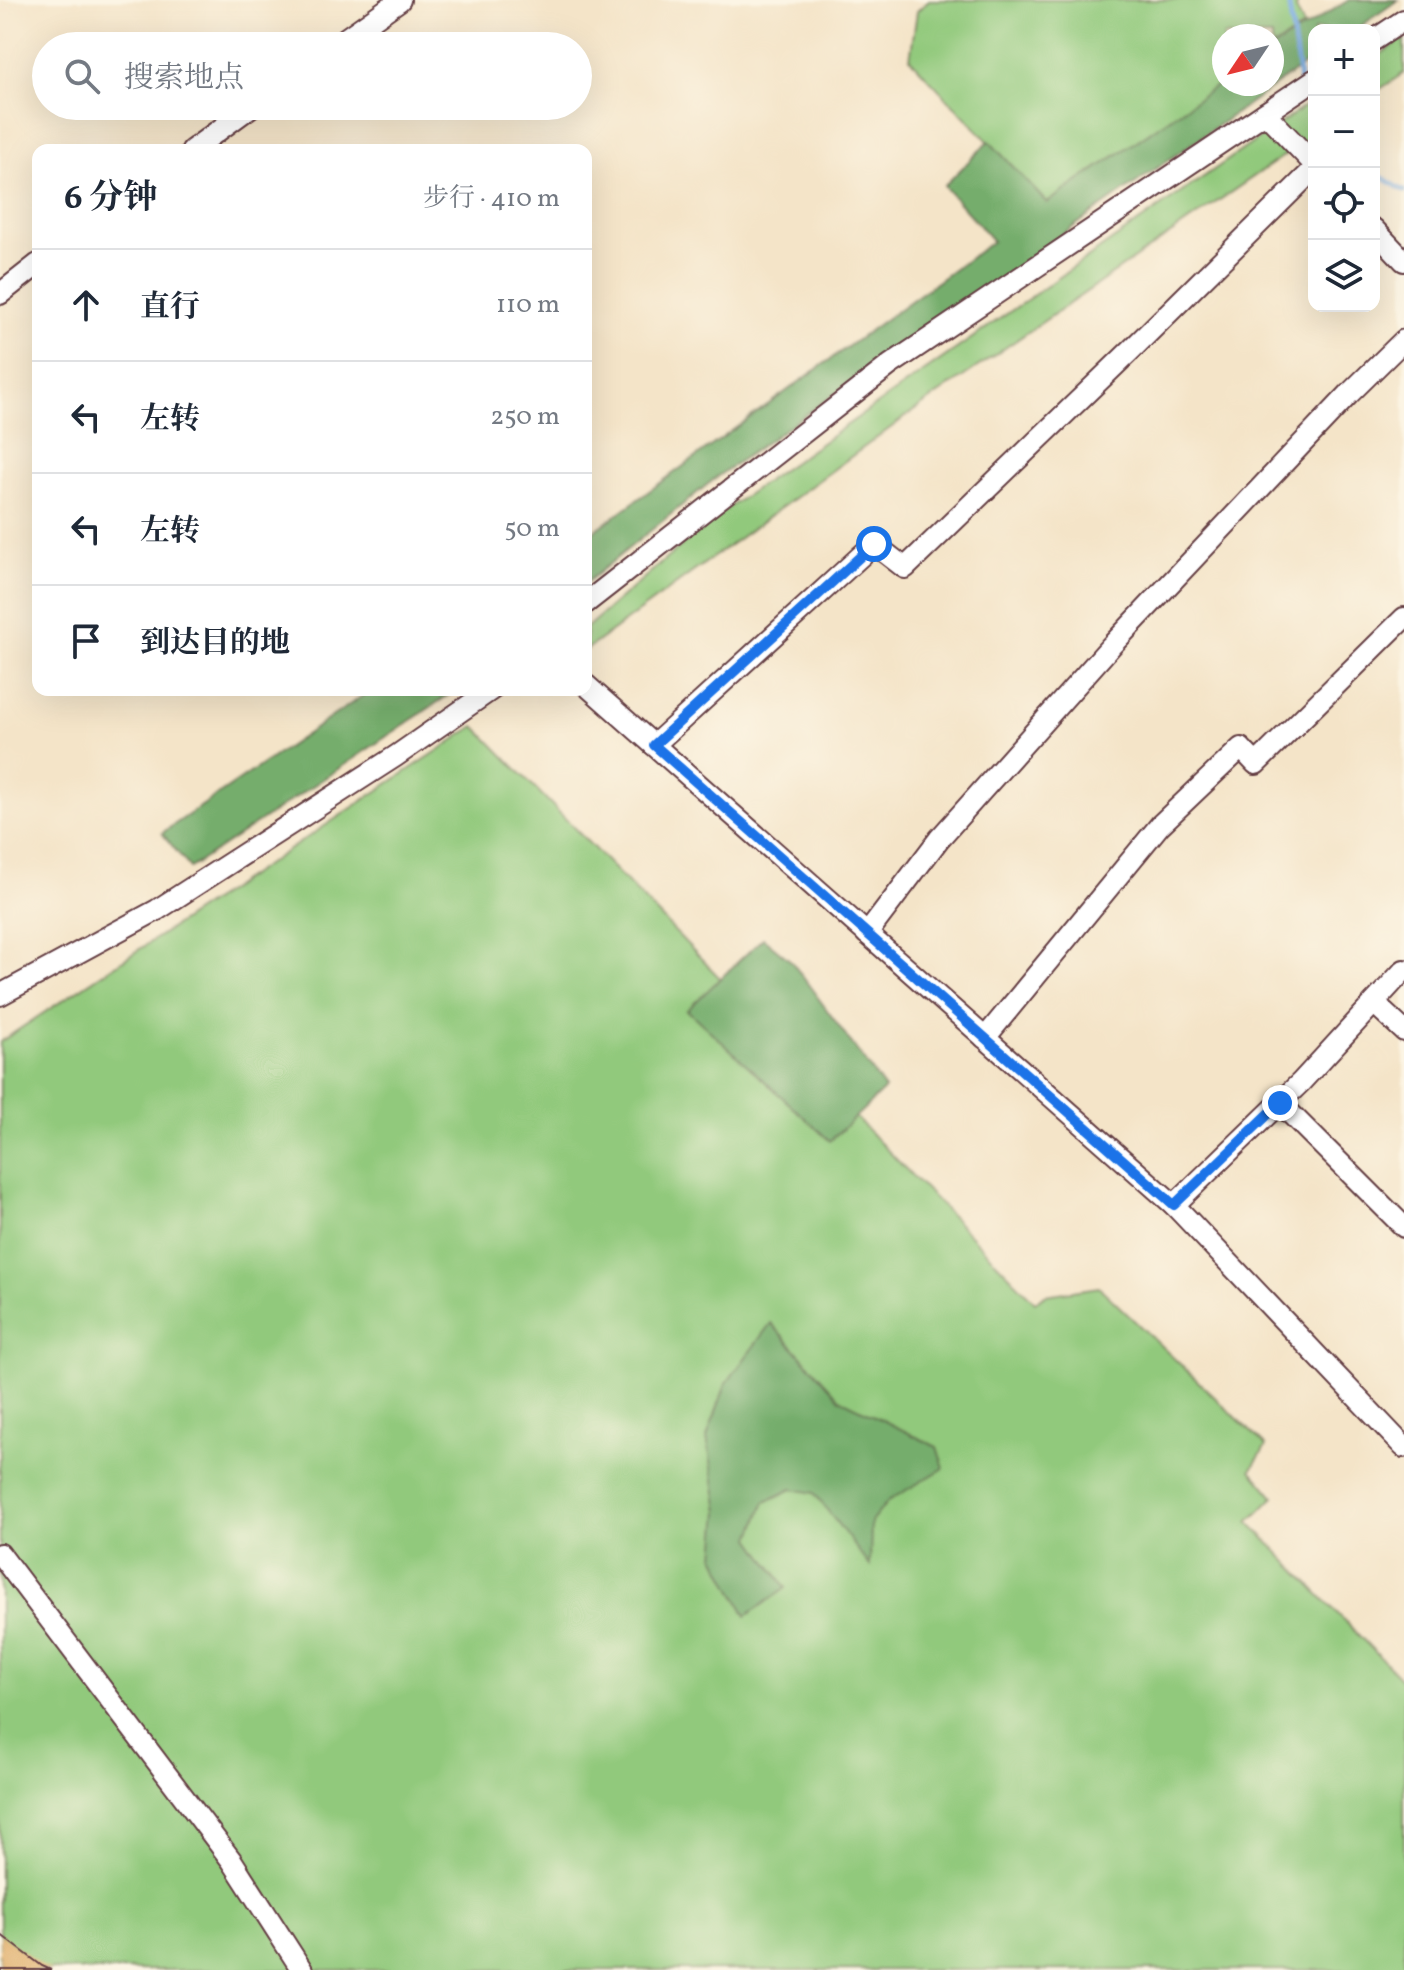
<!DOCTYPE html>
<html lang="zh">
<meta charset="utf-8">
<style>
:root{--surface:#fff;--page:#f2f2f3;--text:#1f2937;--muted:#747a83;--line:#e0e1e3}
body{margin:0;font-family:Vollkorn,"Noto Serif SC",serif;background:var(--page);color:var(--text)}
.controls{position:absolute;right:24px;top:24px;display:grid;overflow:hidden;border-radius:16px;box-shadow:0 8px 32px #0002}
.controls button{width:72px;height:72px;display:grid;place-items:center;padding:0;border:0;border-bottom:2px solid var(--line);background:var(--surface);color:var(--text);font:40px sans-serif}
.compass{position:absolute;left:1212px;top:24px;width:72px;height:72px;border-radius:50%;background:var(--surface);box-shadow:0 8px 32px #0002;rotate:235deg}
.stop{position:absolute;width:24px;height:24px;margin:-18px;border:6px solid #1a73e8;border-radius:50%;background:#fff}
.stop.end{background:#1a73e8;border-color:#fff;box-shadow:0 2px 8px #0008}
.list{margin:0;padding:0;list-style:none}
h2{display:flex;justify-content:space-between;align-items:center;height:104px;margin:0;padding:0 32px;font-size:34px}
h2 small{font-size:26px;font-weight:400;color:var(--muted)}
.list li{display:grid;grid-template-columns:52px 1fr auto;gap:24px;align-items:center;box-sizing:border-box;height:112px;padding:0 32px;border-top:2px solid var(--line)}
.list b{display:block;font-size:30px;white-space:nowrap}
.list em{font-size:26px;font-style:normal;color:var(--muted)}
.icon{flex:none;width:44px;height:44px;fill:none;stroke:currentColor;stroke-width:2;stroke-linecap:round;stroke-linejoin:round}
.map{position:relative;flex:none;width:1404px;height:1970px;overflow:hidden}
.search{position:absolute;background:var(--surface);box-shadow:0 8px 32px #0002;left:32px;top:32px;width:560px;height:88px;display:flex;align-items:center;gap:20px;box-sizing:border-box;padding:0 28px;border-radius:44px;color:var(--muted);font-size:30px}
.panel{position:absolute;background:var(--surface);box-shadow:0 8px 32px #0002;left:32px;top:144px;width:560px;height:552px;border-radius:16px}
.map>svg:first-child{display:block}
.green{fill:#91c97c;stroke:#6e7454;stroke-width:2}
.forest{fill:#74ad6c;stroke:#5f664c;stroke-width:2}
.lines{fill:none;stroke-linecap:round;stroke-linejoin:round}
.stream{stroke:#77abe4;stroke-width:5}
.building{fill:#dfaa63}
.minor-casing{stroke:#643d43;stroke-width:24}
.minor{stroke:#fff;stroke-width:20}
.route{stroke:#1a73e8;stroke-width:10}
</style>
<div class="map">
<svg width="1404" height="1970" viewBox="0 0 1404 1970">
<rect width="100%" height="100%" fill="#fcf5e5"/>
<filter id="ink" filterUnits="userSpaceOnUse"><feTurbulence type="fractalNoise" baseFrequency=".0125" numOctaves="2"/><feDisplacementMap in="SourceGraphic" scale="16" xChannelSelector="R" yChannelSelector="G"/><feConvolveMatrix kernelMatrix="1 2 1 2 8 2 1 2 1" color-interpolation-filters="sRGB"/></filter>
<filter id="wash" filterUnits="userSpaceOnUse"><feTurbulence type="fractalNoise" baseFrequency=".006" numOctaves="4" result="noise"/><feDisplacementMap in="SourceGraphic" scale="32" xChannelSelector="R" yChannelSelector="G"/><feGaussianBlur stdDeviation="1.8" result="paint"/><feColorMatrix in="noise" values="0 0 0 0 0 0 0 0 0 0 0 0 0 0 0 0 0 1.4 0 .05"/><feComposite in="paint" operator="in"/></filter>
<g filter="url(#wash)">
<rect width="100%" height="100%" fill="#f4e4c8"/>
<g class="green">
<path d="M929,0h369l-2,9 8,17 -32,22v-12h-48v45l-177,122 -137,-144 7,-48z"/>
<path d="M1404,38v35l-30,20v-34z"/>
<path d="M1314,100v35l-399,275 -329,240v-22l126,-109z"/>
<path d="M475,726l560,576 10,-7 54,-8 167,159 -15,24 23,27 -25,25 153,158 2,-2v292h-1404v-928z"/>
</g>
<g class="forest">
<path d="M1349,0h49l-43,30h-41v28l-596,418 -132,107v-46l407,-296 -49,-55 45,-45 58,62 177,-122v3h48v-36z"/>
<path d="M371,690h85l-266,178 -28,-35z"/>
<path d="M763,938l28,23 94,128 -55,52 -143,-131z"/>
<path d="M771,1323l69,76 97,48 7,21 -56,33 -17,21 -1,44 -56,-73 -22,-4 -27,13 -14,36 35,50 -40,28 -31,-60 4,-45 -12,-74 19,-53z"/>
</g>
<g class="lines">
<g class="stream">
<path d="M1288,0l12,82"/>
<path d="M1303,95l11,12"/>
<path d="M1374,172l30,19"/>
</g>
</g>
<g id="blocks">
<path class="building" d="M0,1934l42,32 9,4h-51z"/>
</g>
</g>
<g filter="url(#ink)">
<use href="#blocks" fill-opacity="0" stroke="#643d43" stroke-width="2"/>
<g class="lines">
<defs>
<g id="minor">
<path d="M1374,40l30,-20"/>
<path d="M335,46l65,-46"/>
<path d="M1265,113l49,51"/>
<path d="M192,150l60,-44"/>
<path d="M1374,229l30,32"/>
<path d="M0,294l38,-30"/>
<path d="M586,603l304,-238 424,-285"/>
<path d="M586,685l588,520 230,242"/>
<path d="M654,745l220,-201 31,24 226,-218 183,-181"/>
<path d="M867,934l72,-95 172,-193 238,-252 55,-54"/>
<path d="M0,995l157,-85 239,-154 95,-66"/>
<path d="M1374,1003l30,28"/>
<path d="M985,1038l175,-213 81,-77 15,16 148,-146"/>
<path d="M1280,1103l124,124"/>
<path d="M1174,1205l127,-123 103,-112"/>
<path d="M0,1554l232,307 70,109"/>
</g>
</defs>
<use href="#minor" class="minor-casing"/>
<use href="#minor" class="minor"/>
</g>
</g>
<g class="lines" filter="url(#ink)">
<path class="route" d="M874,544l-220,201 520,460 106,-102"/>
</g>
</svg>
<div class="controls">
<button>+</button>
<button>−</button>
<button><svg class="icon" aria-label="locate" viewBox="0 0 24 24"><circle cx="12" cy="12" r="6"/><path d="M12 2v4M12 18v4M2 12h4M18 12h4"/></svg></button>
<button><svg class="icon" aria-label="layers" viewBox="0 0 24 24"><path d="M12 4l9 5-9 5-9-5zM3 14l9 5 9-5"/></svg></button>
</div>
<svg class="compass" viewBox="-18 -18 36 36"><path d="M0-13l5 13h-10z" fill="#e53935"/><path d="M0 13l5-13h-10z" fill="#747a83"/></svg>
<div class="stop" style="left:874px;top:544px"></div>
<div class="stop end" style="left:1280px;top:1103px"></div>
<div class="search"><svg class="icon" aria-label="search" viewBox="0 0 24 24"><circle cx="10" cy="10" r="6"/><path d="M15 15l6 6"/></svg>搜索地点</div>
<section class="panel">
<h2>6 分钟<small>步行 · 410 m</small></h2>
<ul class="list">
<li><svg class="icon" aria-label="ahead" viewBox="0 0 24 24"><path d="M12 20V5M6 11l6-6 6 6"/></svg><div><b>直行</b></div><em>110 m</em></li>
<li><svg class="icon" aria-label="left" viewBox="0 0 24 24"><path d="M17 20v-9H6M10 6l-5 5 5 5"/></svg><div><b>左转</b></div><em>250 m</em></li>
<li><svg class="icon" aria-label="left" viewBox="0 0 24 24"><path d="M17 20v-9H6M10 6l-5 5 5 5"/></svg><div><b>左转</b></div><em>50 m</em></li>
<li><svg class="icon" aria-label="arrive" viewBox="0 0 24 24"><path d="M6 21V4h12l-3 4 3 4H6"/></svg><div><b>到达目的地</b></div></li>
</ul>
</section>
</div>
